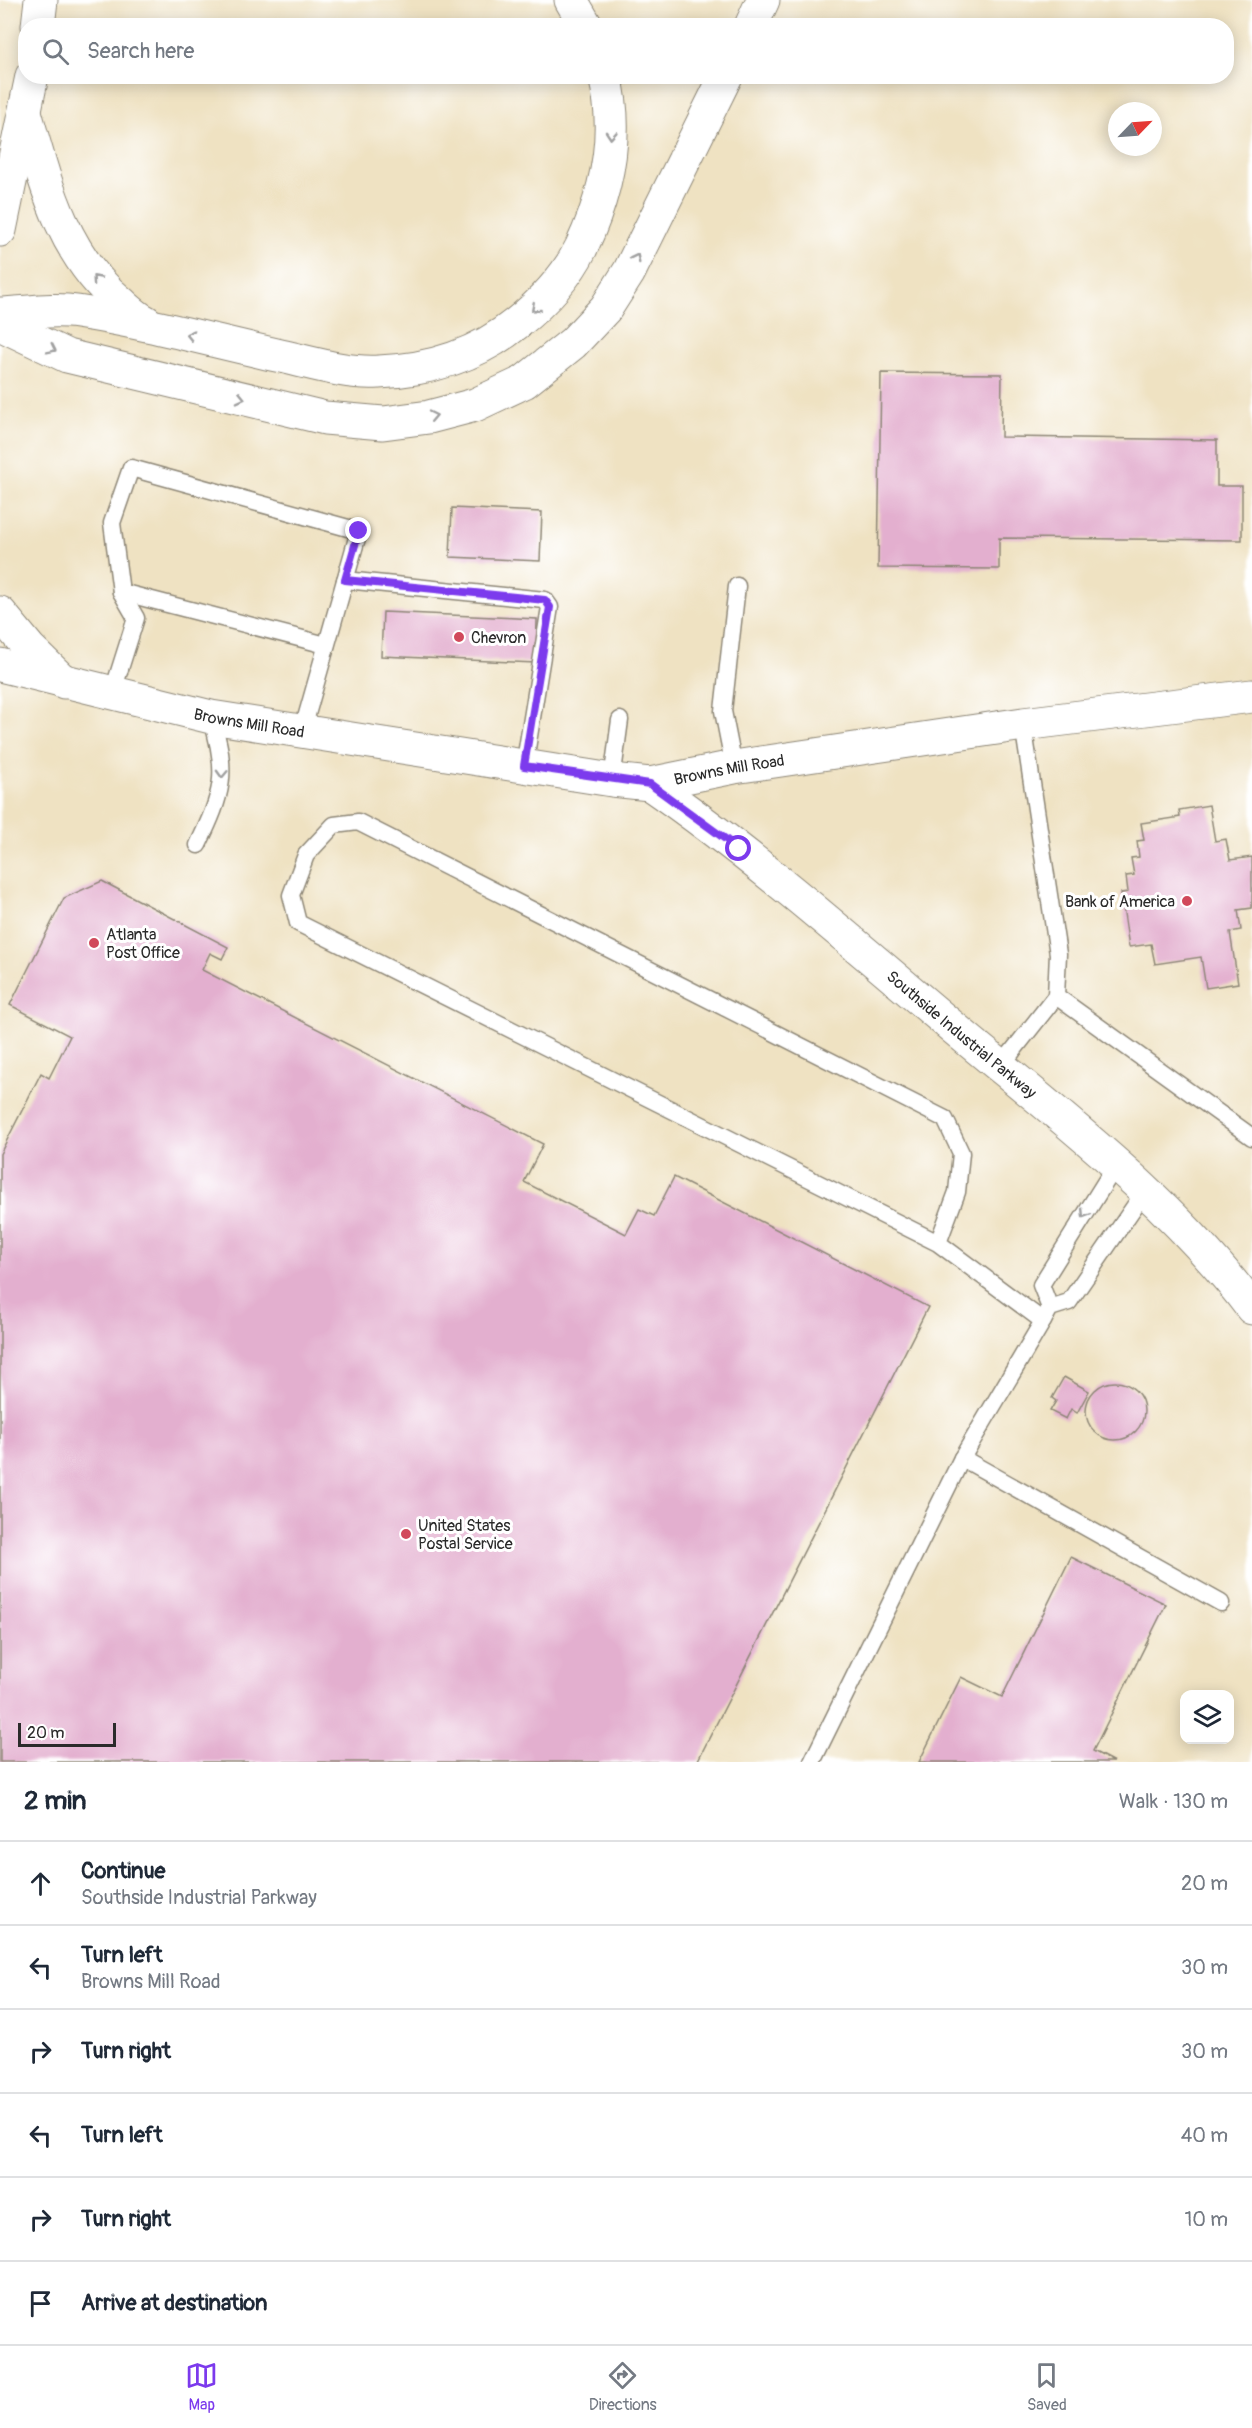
<!DOCTYPE html>
<meta charset="utf-8">
<style>
:root{--surface:#fff;--page:#f2f2f3;--text:#1f2937;--muted:#747a83;--line:#e0e1e3;--accent:#7c3aed}
body{margin:0;font-family:Pangolin,sans-serif;background:var(--page);color:var(--text)}
.controls{position:absolute;right:18px;bottom:18px;display:grid;overflow:hidden;border-radius:12px;box-shadow:0 3px 15px #0003}
.controls button{width:54px;height:54px;display:grid;place-items:center;padding:0;border:0;border-bottom:2px solid var(--line);background:var(--surface);color:var(--text);font:30px sans-serif}
.compass{position:absolute;left:1108px;top:102px;width:54px;height:54px;border-radius:50%;background:var(--surface);box-shadow:0 3px 15px #0003;rotate:65deg}
.scale{position:absolute;left:18px;bottom:15px;width:98px;box-sizing:border-box;padding-left:6px;border:3px solid #2b2b2b;border-top:0;font-size:16px;line-height:21px;white-space:nowrap;color:#2b2b2b;-webkit-text-stroke:4px #fff;paint-order:stroke}
.stop{position:absolute;width:18px;height:18px;margin:-14px;border:4px solid #7c3aed;border-radius:50%;background:#fff}
.stop.end{background:#7c3aed;border-color:#fff;box-shadow:0 2px 6px #0008}
.list{margin:0;padding:0;list-style:none}
h2{display:flex;justify-content:space-between;align-items:center;height:78px;margin:0;padding:0 24px;font-size:26px}
h2 small{font-size:20px;font-weight:400;color:var(--muted)}
.list li{display:grid;grid-template-columns:39px 1fr auto;gap:18px;align-items:center;box-sizing:border-box;height:84px;padding:0 24px;border-top:2px solid var(--line)}
.list b{display:block;font-size:22px;white-space:nowrap}
.list p{margin:0;font-size:20px;white-space:nowrap;color:var(--muted)}
.list em{font-size:20px;font-style:normal;color:var(--muted)}
.icon{flex:none;width:33px;height:33px;fill:none;stroke:currentColor;stroke-width:2;stroke-linecap:round;stroke-linejoin:round}
.map{position:relative;flex:none;width:1252px;height:1762px;overflow:hidden}
.search{position:absolute;background:var(--surface);box-shadow:0 3px 15px #0003;left:18px;right:18px;top:18px;height:66px;display:flex;align-items:center;gap:15px;box-sizing:border-box;padding:0 21px;border-radius:24px;color:var(--muted);font-size:22px}
.sheet{height:582px;background:var(--surface)}
nav{display:flex;justify-content:space-around;align-items:center;box-sizing:border-box;height:84px;border-top:2px solid var(--line);background:var(--surface);font-size:16px;color:var(--muted)}
nav a{display:grid;justify-items:center;gap:3px}
nav .on{color:var(--accent)}
.map>svg:first-child{display:block}
.building{fill:#e3afcf}
.lines{fill:none;stroke-linecap:round;stroke-linejoin:round}
.service-casing{stroke:#8d8676;stroke-width:19}
.tertiary-casing{stroke:#8d8676;stroke-width:35}
.primary-casing{stroke:#8d8676;stroke-width:35}
.motorway-casing{stroke:#8d8676;stroke-width:35}
.service{stroke:#fff;stroke-width:16}
.tertiary{stroke:#fff;stroke-width:33}
.primary{stroke:#fff;stroke-width:33}
.motorway{stroke:#fff;stroke-width:33}
.oneway{stroke:#a0a0a0}
.route{stroke:#7c3aed;stroke-width:8}
.poi-dot{fill:#d1495b;stroke:#fff;stroke-width:2}
.labels{text-anchor:middle;stroke-width:6;stroke-linejoin:round;paint-order:stroke}
.poi-label{font-size:16px;fill:#2b2b2b;stroke:#fff;text-anchor:start}
.street-label{font-size:16px;fill:#2b2b2b;stroke:#fff}
</style>
<div class="map">
<svg width="1252" height="1762" viewBox="0 0 1252 1762">
<rect width="100%" height="100%" fill="#fff"/>
<filter id="ink" filterUnits="userSpaceOnUse"><feTurbulence type="fractalNoise" baseFrequency=".0167" numOctaves="2"/><feDisplacementMap in="SourceGraphic" scale="12" xChannelSelector="R" yChannelSelector="G"/><feConvolveMatrix kernelMatrix="1 2 1 2 8 2 1 2 1" color-interpolation-filters="sRGB"/></filter>
<filter id="wash" filterUnits="userSpaceOnUse"><feTurbulence type="fractalNoise" baseFrequency=".008" numOctaves="4" result="noise"/><feDisplacementMap in="SourceGraphic" scale="24" xChannelSelector="R" yChannelSelector="G"/><feGaussianBlur stdDeviation="1.35" result="paint"/><feColorMatrix in="noise" values="0 0 0 0 0 0 0 0 0 0 0 0 0 0 0 0 0 1.4 0 .05"/><feComposite in="paint" operator="in"/></filter>
<g filter="url(#wash)">
<rect width="100%" height="100%" fill="#efe2c2"/>
<g id="blocks">
<g class="building">
<path d="M881,373l121,1 -1,63 216,3v46h25v54l-243,-2v31l-121,-1z"/>
<path d="M452,508l90,4 -2,49 -90,-4z"/>
<path d="M383,612l154,7 -1,44 -155,-7z"/>
<path d="M1209,805l6,36 11,-2 4,21 22,-3v51l-14,2 3,20 -11,2 8,51 -32,5 -5,-31 -46,7 -4,-20 -22,3 -8,-54 7,-1 -2,-16 8,-1 -3,-17 8,-1 -2,-16 7,-1 -3,-17 39,-6 -1,-7z"/>
<path d="M102,881l126,66 -6,12 -12,-6 -8,17 341,174 -19,38 102,52 13,-25 15,7 20,-39 254,130 -231,455h-697v-608l41,-81 8,5 21,-42 -60,-31 54,-107z"/>
<path d="M1064,1377l25,14 -12,22 -6,-4 -5,10 -16,-8 6,-10 -4,-3z"/>
<circle cx="1115" cy="1411" r="29"/>
<path d="M1071,1557l95,47 -73,147 21,11h-195l42,-85 41,20z"/>
</g>
</g>
</g>
<g filter="url(#ink)">
<use href="#blocks" fill-opacity="0" stroke="#8d8676" stroke-width="1.5"/>
<g class="lines">
<defs>
<g id="service">
<path d="M345,580l200,20 5,7 -26,160"/>
<path d="M121,592l205,53"/>
<path d="M112,694l24,-76 -15,-26 -9,-69 19,-55 228,63 -57,201"/>
<path d="M1023,724l35,230 -2,42 196,141"/>
<path d="M734,767l-11,-56 14,-125"/>
<path d="M612,780l8,-60"/>
<path d="M198,845c25,-52 31,-72 13,-128"/>
<path d="M1000,1067l56,-71"/>
<path d="M1050,1308l-9,-23 75,-120"/>
<path d="M1043,1321l7,-13 19,-6 76,-111"/>
<path d="M962,1458l259,145"/>
<path d="M812,1762l150,-304 81,-137 -105,-78 -640,-320 -7,-28 15,-40 28,-30 24,-3 587,297 16,34 -4,39 -19,51"/>
</g>
<g id="tertiary">
<path id="s1" d="M0,665l211,52 401,63 38,4 84,-17 289,-43 229,-28"/>
<path id="s2" d="M650,784c107,74 205,161 305,245 104,87 215,170 297,279"/>
</g>
<g id="primary">
<path d="M38,26l3,-26"/>
<path d="M0,230l32,-154"/>
<path d="M0,613l29,35 35,34"/>
</g>
<g id="motorway">
<path d="M571,0l15,26"/>
<path d="M751,26l12,-26"/>
<path d="M25,112c20,70 37,142 95,190 8,7 16,15 26,20"/>
<path d="M0,314c25,-1 53,-6 77,-2 68,10 136,29 204,44 31,7 66,18 98,16 50,-2 99,-17 138,-49 26,-21 49,-45 64,-75 25,-53 39,-113 24,-172"/>
<path d="M0,324l67,32 258,62 58,5 46,-6 46,-12 49,-23 49,-39 33,-35 23,-36 97,-196"/>
</g>
</defs>
<use href="#service" class="service-casing"/>
<use href="#tertiary" class="tertiary-casing"/>
<use href="#primary" class="primary-casing"/>
<use href="#motorway" class="motorway-casing"/>
<use href="#service" class="service"/>
<use href="#tertiary" class="tertiary"/>
<use href="#primary" class="primary"/>
<use href="#motorway" class="motorway"/>
</g>
<defs><path id="oneway-chevron" d="M-2-3.5L2.5 0L-2 3.5" fill="none" stroke-width="1.6" stroke-linecap="round" stroke-linejoin="round" transform="scale(1.5)"/></defs>
<g class="oneway">
<use href="#oneway-chevron" transform="translate(611 135) rotate(94)"/>
<use href="#oneway-chevron" transform="translate(636 258) rotate(-63)"/>
<use href="#oneway-chevron" transform="translate(96 279) rotate(-132)"/>
<use href="#oneway-chevron" transform="translate(535 308) rotate(139)"/>
<use href="#oneway-chevron" transform="translate(190 335) rotate(-167)"/>
<use href="#oneway-chevron" transform="translate(52 349) rotate(26)"/>
<use href="#oneway-chevron" transform="translate(241 398) rotate(13)"/>
<use href="#oneway-chevron" transform="translate(433 416) rotate(-12)"/>
<use href="#oneway-chevron" transform="translate(222 774) rotate(92)"/>
<use href="#oneway-chevron" transform="translate(1085 1214) rotate(122)"/>
</g>
</g>
<g class="lines" filter="url(#ink)">
<path class="route" d="M359,531l-14,49 200,20 5,7 -26,159 126,18 89,65"/>
</g>
<g class="poi-dot">
<circle cx="459" cy="637" r="6"/>
<circle cx="1187" cy="901" r="6"/>
<circle cx="94" cy="943" r="6"/>
<circle cx="406" cy="1534" r="6"/>
</g>
<g class="labels">
<g class="poi-label">
<text x="471" y="643">Chevron</text>
<text x="1175" y="907" text-anchor="end">Bank of America</text>
<text x="106" y="940">Atlanta<tspan x="106" dy="18">Post Office</tspan></text>
<text x="418" y="1531">United States<tspan x="418" dy="18">Postal Service</tspan></text>
</g>
<g class="street-label">
<text dy="6" stroke="none"><textPath href="#s1" startOffset="256">Browns Mill Road</textPath></text>
<text dy="6" stroke="none"><textPath href="#s1" startOffset="742">Browns Mill Road</textPath></text>
<text dy="6" stroke="none"><textPath href="#s2" startOffset="400">Southside Industrial Parkway</textPath></text>
</g>
</g>
</svg>
<div class="controls">
<button><svg class="icon" aria-label="layers" viewBox="0 0 24 24"><path d="M12 4l9 5-9 5-9-5zM3 14l9 5 9-5"/></svg></button>
</div>
<svg class="compass" viewBox="-18 -18 36 36"><path d="M0-13l5 13h-10z" fill="#e53935"/><path d="M0 13l5-13h-10z" fill="#747a83"/></svg>
<div class="scale">20 m</div>
<div class="stop" style="left:739px;top:849px"></div>
<div class="stop end" style="left:359px;top:531px"></div>
<div class="search"><svg class="icon" aria-label="search" viewBox="0 0 24 24"><circle cx="10" cy="10" r="6"/><path d="M15 15l6 6"/></svg>Search here</div>
</div>
<section class="sheet">
<h2>2 min<small>Walk · 130 m</small></h2>
<ul class="list">
<li><svg class="icon" aria-label="ahead" viewBox="0 0 24 24"><path d="M12 20V5M6 11l6-6 6 6"/></svg><div><b>Continue</b><p>Southside Industrial Parkway</p></div><em>20 m</em></li>
<li><svg class="icon" aria-label="left" viewBox="0 0 24 24"><path d="M17 20v-9H6M10 6l-5 5 5 5"/></svg><div><b>Turn left</b><p>Browns Mill Road</p></div><em>30 m</em></li>
<li><svg class="icon" aria-label="right" viewBox="0 0 24 24"><path d="M7 20v-9h11M14 6l5 5-5 5"/></svg><div><b>Turn right</b></div><em>30 m</em></li>
<li><svg class="icon" aria-label="left" viewBox="0 0 24 24"><path d="M17 20v-9H6M10 6l-5 5 5 5"/></svg><div><b>Turn left</b></div><em>40 m</em></li>
<li><svg class="icon" aria-label="right" viewBox="0 0 24 24"><path d="M7 20v-9h11M14 6l5 5-5 5"/></svg><div><b>Turn right</b></div><em>10 m</em></li>
<li><svg class="icon" aria-label="arrive" viewBox="0 0 24 24"><path d="M6 21V4h12l-3 4 3 4H6"/></svg><div><b>Arrive at destination</b></div></li>
</ul>
</section>
<nav>
<a class="on"><svg class="icon" aria-label="map" viewBox="0 0 24 24"><path d="M3 6l6-2 6 2 6-2v14l-6 2-6-2-6 2zM9 4v14M15 6v14"/></svg>Map</a>
<a><svg class="icon" aria-label="directions" viewBox="0 0 24 24"><path d="M12 3l9 9-9 9-9-9zM9 14v-3h6M13 9l2 2-2 2"/></svg>Directions</a>
<a><svg class="icon" aria-label="saved" viewBox="0 0 24 24"><path d="M7 4h10v16l-5-4-5 4z"/></svg>Saved</a>
</nav>
